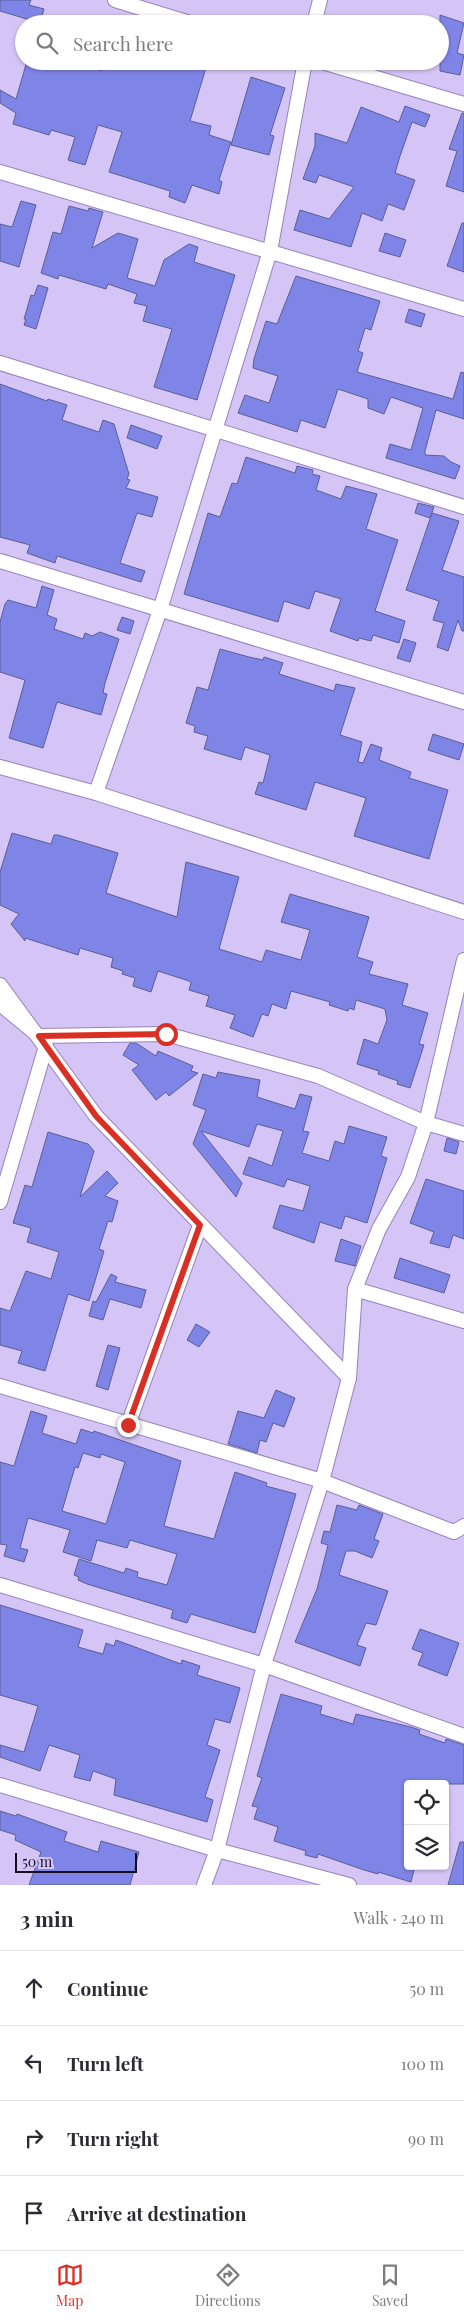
<!DOCTYPE html>
<meta charset="utf-8">
<style>
:root{--surface:#fff;--page:#f2f2f3;--text:#2b2b33;--muted:#7c7c81;--line:#e1e1e2;--accent:#d93025}
body{margin:0;font-family:"Playfair Display",serif;background:var(--page);color:var(--text)}
.controls{position:absolute;right:15px;bottom:15px;display:grid;overflow:hidden;border-radius:5px;box-shadow:0 1px 4px #0004}
.controls button{width:45px;height:45px;display:grid;place-items:center;padding:0;border:0;border-bottom:1px solid var(--line);background:var(--surface);color:var(--text);font:25px sans-serif}
.scale{position:absolute;left:15px;bottom:12px;width:122px;box-sizing:border-box;padding-left:5px;border:2px solid #150d22;border-top:0;font-size:14px;line-height:18px;white-space:nowrap;color:#150d22;-webkit-text-stroke:4px #d5c5f6;paint-order:stroke}
.stop{position:absolute;width:15px;height:15px;margin:-11px;border:4px solid #d93025;border-radius:50%;background:#fff}
.stop.end{background:#d93025;border-color:#fff;box-shadow:0 1px 5px #0008}
.list{margin:0;padding:0;list-style:none}
h2{display:flex;justify-content:space-between;align-items:center;height:65px;margin:0;padding:0 20px;font-size:21px}
h2 small{font-size:16px;font-weight:400;color:var(--muted)}
.list li{display:grid;grid-template-columns:32px 1fr auto;gap:15px;align-items:center;box-sizing:border-box;height:75px;padding:0 20px;border-top:1px solid var(--line)}
.list b{display:block;font-size:19px;white-space:nowrap}
.list em{font-size:16px;font-style:normal;color:var(--muted)}
.icon{flex:none;width:28px;height:28px;fill:none;stroke:currentColor;stroke-width:2;stroke-linecap:round;stroke-linejoin:round}
.map{position:relative;flex:none;width:464px;height:1885px;overflow:hidden}
.search{position:absolute;background:var(--surface);box-shadow:0 1px 4px #0004;left:15px;right:15px;top:15px;height:55px;display:flex;align-items:center;gap:12px;box-sizing:border-box;padding:0 18px;border-radius:28px;color:var(--muted);font-size:19px}
.sheet{height:365px;background:var(--surface)}
nav{display:flex;justify-content:space-around;align-items:center;box-sizing:border-box;height:70px;border-top:1px solid var(--line);background:var(--surface);font-size:14px;color:var(--muted)}
nav a{display:grid;justify-items:center;gap:2px}
nav .on{color:var(--accent)}
.map>svg:first-child{display:block}
.building{fill:#7f84e7;stroke:#5a5e94;fill-rule:evenodd}
.lines{fill:none;stroke-linecap:round;stroke-linejoin:round}
.minor-casing{stroke:#9683bb;stroke-width:16}
.minor{stroke:#fff;stroke-width:14}
.route{stroke:#d93025;stroke-width:6}
</style>
<div class="map">
<svg width="464" height="1885" viewBox="0 0 464 1885">
<rect width="100%" height="100%" fill="#d5c5f6"/>
<g class="building">
<path d="M0,0h31l-2,5 15,4 -4,14 -40,-12z"/>
<path d="M440,15l24,8 -7,30 7,2 -4,20 -20,-4z"/>
<path d="M27,61h44l31,10 5,-10h101l-18,60 21,5 -2,9 22,7 -12,38 3,2 -3,12 -27,-9 -7,18 -16,-6 1,-6 -61,-19 13,-40 -24,-7 -13,40 -17,-5 7,-23 -24,-7 -2,5 -36,-11 3,-11 -16,-10v-13l16,9z"/>
<path d="M251,77l34,11 -15,47 4,1 -5,19 -38,-10z"/>
<path d="M405,106l25,9 -5,12 -13,-5 -12,34 -5,17 20,7 -11,30 -16,-6 -6,17 -20,-8 -11,34 -57,-17 6,-20 29,9 25,-32 -35,-12 -3,8 -13,-4 12,-33v-13l32,10 14,-36 38,15z"/>
<path d="M462,113h2v79l-18,-6 11,-35 -8,-2z"/>
<path d="M21,201l15,4 -17,62 -19,-6v-37l12,3z"/>
<path d="M69,206l19,5 1,-3 14,4 -11,36 26,-15 20,6 -11,39 28,8 9,-26 25,-16 9,3 -4,15 41,13 -38,125 -43,-13 18,-58 -29,-8 4,-15 -13,-3 3,-9 -29,-10 -2,5 -47,-14 -1,4 -17,-6 12,-41 8,2z"/>
<path d="M462,223h2v49l-17,-6z"/>
<path d="M385,233l21,7 -6,17 -21,-6z"/>
<path d="M296,276l84,25 -9,29 -6,-2 -7,23 5,2 -6,19 96,27 8,-27 3,1v46l-28,-9 -11,41v4l19,1 7,6 9,4 -5,13 -69,-21 4,-14 21,6 12,-42 -32,-11 -7,17 -16,-6v-9l-30,-10 -13,39 -24,-8 -4,12 -59,-19 7,-18 24,8 9,-27 -25,-8 1,-9 12,-38 11,3z"/>
<path d="M38,285l10,3 -12,41 -12,-4 2,-6h-2l7,-24 3,1z"/>
<path d="M409,309l16,5 -4,13 -16,-5z"/>
<path d="M0,384l47,17 1,-2 19,6 -5,15 37,12 4,-12 11,4 15,50 -2,5 3,1 -4,8 32,9 -6,20 -15,-4 -17,50 25,8 -4,11 -84,-26 -2,7 -28,-10 3,-8 -30,-8z"/>
<path d="M131,425l31,11 -5,13 -30,-11z"/>
<path d="M246,457l49,16 2,-7 16,4 -1,4 8,2 -4,14 25,9 5,-13 31,8 -11,35 32,11 -23,71 30,10 -6,22 -26,-8 -2,6 -12,-3 -1,3 -28,-10 11,-32 -26,-8 -6,18 -25,-8 -6,21 -94,-28 24,-81 12,4 12,-34 5,1z"/>
<path d="M418,503l16,4 -4,11 -15,-5z"/>
<path d="M432,513l27,8 -17,49 22,7v54h-2l-4,-11 -10,31 -11,-4 7,-24 -11,-3 6,-19 -33,-11z"/>
<path d="M42,586l12,4 -7,25 10,4 -3,10 29,10 2,-6 7,3 8,-4 19,7 -14,44 -2,10 4,1 -6,21 -44,-13 -14,46 -34,-10 16,-58 -25,-8v-50l5,-18 3,-4 28,8z"/>
<path d="M122,617l12,4 -4,13 -13,-4z"/>
<path d="M404,639l12,4 -6,19 -13,-4z"/>
<path d="M220,649l29,8 14,3 1,-3 19,6 -4,11 55,17 2,-7 19,4 -15,47 22,7 -4,20 5,1 8,-19 11,4 -3,12 32,12 -2,6 39,12 -19,69 -75,-23 12,-38 -51,-16 -9,28 -51,-16 4,-12 4,1 7,-28 -25,-8 -4,13 -37,-11 4,-13 -14,-4 1,-6 -9,-3 11,-36 11,3z"/>
<path d="M433,734l31,10 -5,16 -31,-10z"/>
<path d="M12,833l39,11 3,-9h4l60,18 -12,40 71,24 9,-55 53,15 -20,72 43,13 4,-12 35,10 9,-30 -29,-8 9,-28 79,23 -12,40 16,5 -4,12 39,10 -6,21 26,8 -9,31 5,1 -14,43 -13,-4 1,-3 -20,-7 1,-3 -22,-7 7,-25 14,5 9,-24 -2,-11 -29,-9 -2,10 -5,-2 -1,3 -19,-6 1,-3 -39,-11 -5,18 -14,-5 -4,12 -6,-2 -9,23 -23,-9 5,-13 -29,-9 3,-10 -20,-6 2,-7 -2,-2 -31,-10 -7,21 -18,-6 2,-8 -13,-4 1,-3 -12,-4 2,-9 -33,-10 -2,7 -53,-17v3l-14,-17 8,-10 -19,-9v-33z"/>
<path d="M130,1043h6l20,13 2,-5 35,15 -2,5 7,2 -29,23 -3,-4 -10,8 -24,-30 7,-5 -16,-10z"/>
<path d="M218,1072l42,8 -3,17 38,12 5,-15 12,3 -9,34 6,1 -7,21 27,8 6,-20 9,3 5,-18 38,11 -6,19 6,2 -20,65 -22,-7 -4,13 -21,-7 -6,21 -41,-15 7,-23 23,6 7,-25 -23,-7 -3,8 -41,-13 6,-17 23,9 11,-35 -26,-7 -8,23 -48,-16 41,52 -6,14 -43,-53 13,-34 -13,-5 10,-31 13,4z"/>
<path d="M48,1132l40,12 6,7 -14,46 27,-26 11,12 -13,13 13,5 -6,21 -4,-1 -9,28 5,2 -15,50 -21,-7 -23,77 -27,-8 4,-12 -22,-6v-37l10,3 16,-40 25,8 8,-27 -32,-10 4,-14 -18,-5 12,-38 7,2z"/>
<path d="M447,1138l12,4 -3,12 -12,-3z"/>
<path d="M426,1179l38,12v48l-11,-4 -4,13 -19,-5 4,-11 -24,-9z"/>
<path d="M341,1239l20,7 -6,20 -20,-5z"/>
<path d="M400,1258l50,17 -6,18 -50,-15z"/>
<path d="M111,1274l6,3 -2,5 31,8 -5,18 -31,-9 -7,21 -14,-4 4,-15 3,1z"/>
<path d="M196,1324l14,8 -11,15 -12,-7z"/>
<path d="M108,1345l12,3 -12,42 -12,-4z"/>
<path d="M276,1390l19,8 -11,29 -11,-4 -7,19 -6,-2 -3,13 -29,-9 10,-33 26,7z"/>
<path d="M31,1411l16,5 -5,17 34,11 5,-15 12,4 1,-2 87,30 -17,65 50,13 21,-67 32,11 -1,3 30,8 -41,139 -64,-19 -4,9 -16,-5 2,-8 -86,-26 -9,-4 1,-3 -5,-2 5,-16 45,14 2,-5 12,4 -1,5 30,8 10,-31 -47,-14 -3,8 -30,-8 -6,21 -28,-9 7,-22 -42,-12 -8,30 8,2 -4,12 -20,-6 3,-11 -7,-1v-82l14,4zM83,1453l17,5 1,-4 24,8 -19,62 -44,-13 13,-44 3,1z"/>
<path d="M337,1505l20,5 2,-5 24,9 -9,25 5,2 -7,17 -17,-7h-9l-7,24 49,16 -12,34 -10,-2 -9,22 9,3 -6,18 -65,-24 22,-53 11,-44 -7,-2 3,-12 6,1z"/>
<path d="M0,1605l83,25 -5,17 25,7 3,-11 8,3 2,-6 65,24 1,-4 18,6 -3,9 43,13 -10,35 -15,-4 -8,26 13,5 -15,47 8,3 -6,22 -93,-27 2,-16 -23,-8 -3,10 -16,-4 6,-22 -31,-10 -9,26 -40,-14v-12l24,7 14,-46 -38,-11z"/>
<path d="M420,1629l39,14 -12,33 -29,-11 5,-12 -11,-4z"/>
<path d="M281,1694l41,12 -2,8 33,10 3,-10 55,13 9,3 -1,4 26,9 1,-4 18,6v39h-56v82h7l-4,16 -33,-10v2l-14,-4 -46,-16 -1,4 -12,-3 1,-4 -32,-10 4,-14 -24,-8 4,-12 -6,-1 10,-28 -5,-2z"/>
<path d="M0,1811l16,5 1,-2 50,18 -3,9 34,11 3,-11 38,11 -9,33h-101l12,-33 -26,-12 1,-5 -16,-5z"/>
<path d="M460,1842h4v43h-16z"/>
</g>
<g class="lines">
<defs>
<g id="minor">
<path d="M115,0l78,24"/>
<path d="M314,24l6,-24"/>
<path d="M319,61l145,43"/>
<path d="M0,172l464,137"/>
<path d="M0,363l464,144"/>
<path d="M0,561l464,141"/>
<path d="M0,767l96,26 368,119"/>
<path d="M96,793l64,-183 110,-359 35,-190"/>
<path d="M0,985l96,131 253,262"/>
<path d="M0,1004l39,32 127,-2 152,42 108,47 38,11"/>
<path d="M0,1202l46,-156"/>
<path d="M355,1289l109,32"/>
<path d="M0,1386l322,95 132,51 10,-6"/>
<path d="M128,1425l72,-200"/>
<path d="M0,1585l264,80 200,71"/>
<path d="M0,1785l217,65 132,35"/>
<path d="M204,1885l13,-35 47,-185 58,-184 27,-103 6,-89 24,-60 29,-52 18,-54 38,-163"/>
</g>
</defs>
<use href="#minor" class="minor-casing"/>
<use href="#minor" class="minor"/>
</g>
<g class="lines">
<path class="route" d="M128,1425l72,-200 -104,-109 -57,-80 127,-2"/>
</g>
</svg>
<div class="controls">
<button><svg class="icon" aria-label="locate" viewBox="0 0 24 24"><circle cx="12" cy="12" r="6"/><path d="M12 2v4M12 18v4M2 12h4M18 12h4"/></svg></button>
<button><svg class="icon" aria-label="layers" viewBox="0 0 24 24"><path d="M12 4l9 5-9 5-9-5zM3 14l9 5 9-5"/></svg></button>
</div>
<div class="scale">50 m</div>
<div class="stop" style="left:166px;top:1034px"></div>
<div class="stop end" style="left:128px;top:1425px"></div>
<div class="search"><svg class="icon" aria-label="search" viewBox="0 0 24 24"><circle cx="10" cy="10" r="6"/><path d="M15 15l6 6"/></svg>Search here</div>
</div>
<section class="sheet">
<h2>3 min<small>Walk · 240 m</small></h2>
<ul class="list">
<li><svg class="icon" aria-label="ahead" viewBox="0 0 24 24"><path d="M12 20V5M6 11l6-6 6 6"/></svg><div><b>Continue</b></div><em>50 m</em></li>
<li><svg class="icon" aria-label="left" viewBox="0 0 24 24"><path d="M17 20v-9H6M10 6l-5 5 5 5"/></svg><div><b>Turn left</b></div><em>100 m</em></li>
<li><svg class="icon" aria-label="right" viewBox="0 0 24 24"><path d="M7 20v-9h11M14 6l5 5-5 5"/></svg><div><b>Turn right</b></div><em>90 m</em></li>
<li><svg class="icon" aria-label="arrive" viewBox="0 0 24 24"><path d="M6 21V4h12l-3 4 3 4H6"/></svg><div><b>Arrive at destination</b></div></li>
</ul>
</section>
<nav>
<a class="on"><svg class="icon" aria-label="map" viewBox="0 0 24 24"><path d="M3 6l6-2 6 2 6-2v14l-6 2-6-2-6 2zM9 4v14M15 6v14"/></svg>Map</a>
<a><svg class="icon" aria-label="directions" viewBox="0 0 24 24"><path d="M12 3l9 9-9 9-9-9zM9 14v-3h6M13 9l2 2-2 2"/></svg>Directions</a>
<a><svg class="icon" aria-label="saved" viewBox="0 0 24 24"><path d="M7 4h10v16l-5-4-5 4z"/></svg>Saved</a>
</nav>
